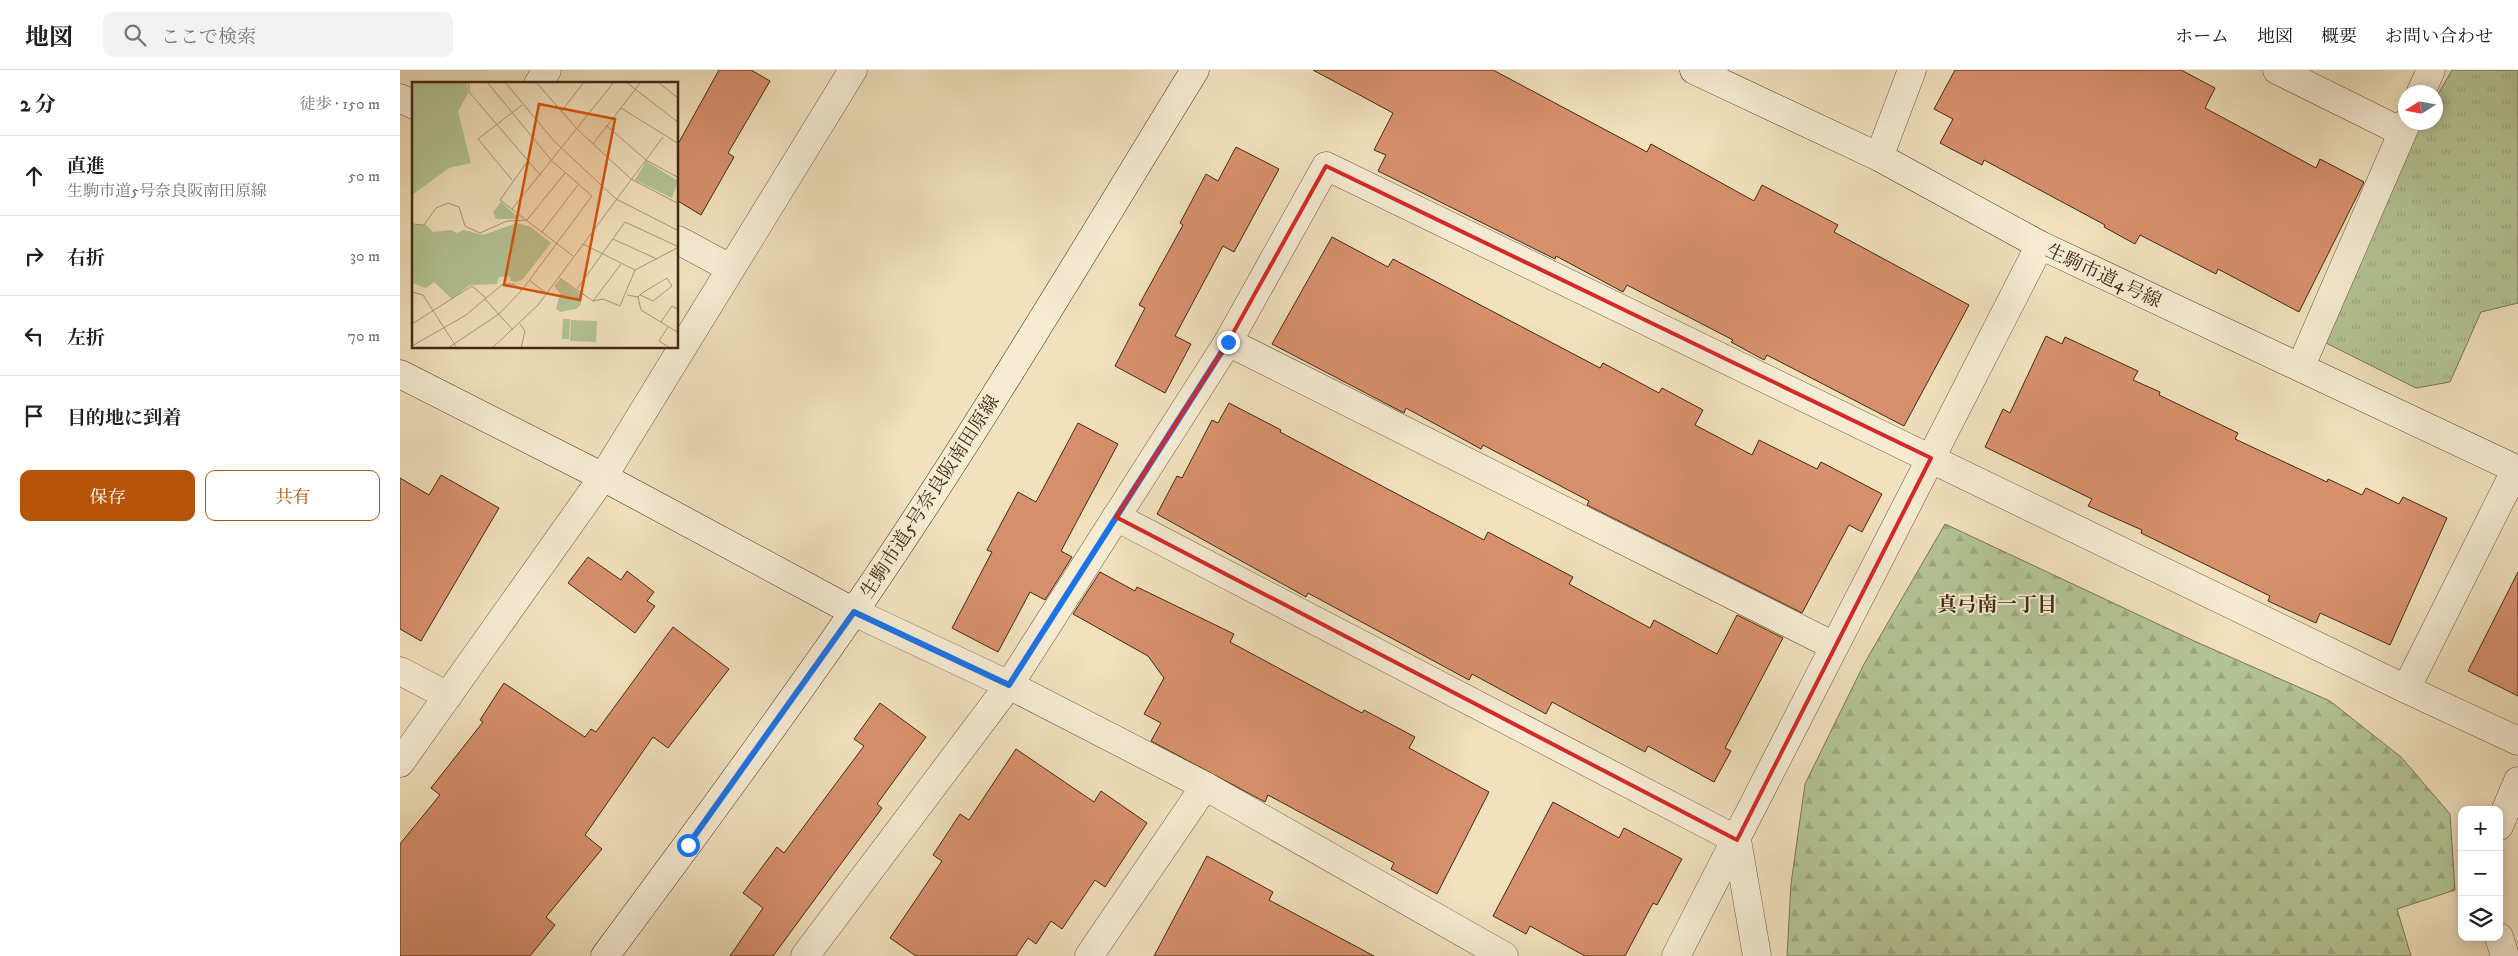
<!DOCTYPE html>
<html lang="ja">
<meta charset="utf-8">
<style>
:root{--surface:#fff;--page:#f2f2f2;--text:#202124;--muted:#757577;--line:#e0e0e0;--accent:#b45309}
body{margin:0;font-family:"IM FELL DW Pica","Noto Serif JP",serif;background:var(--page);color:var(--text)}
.controls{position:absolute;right:15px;bottom:15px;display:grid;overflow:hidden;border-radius:10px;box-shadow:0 2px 12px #0003}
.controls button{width:45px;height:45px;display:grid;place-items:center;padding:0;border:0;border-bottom:1px solid var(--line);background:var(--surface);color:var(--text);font:25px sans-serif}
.compass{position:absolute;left:1998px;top:15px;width:45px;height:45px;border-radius:50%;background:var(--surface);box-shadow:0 2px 12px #0003;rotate:259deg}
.stop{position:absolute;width:15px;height:15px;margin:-11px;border:4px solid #1a73e8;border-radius:50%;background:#fff}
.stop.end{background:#1a73e8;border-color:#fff;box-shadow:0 1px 5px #0008}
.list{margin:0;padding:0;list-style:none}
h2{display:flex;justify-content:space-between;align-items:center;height:65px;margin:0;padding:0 20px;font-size:21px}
h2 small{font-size:16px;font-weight:400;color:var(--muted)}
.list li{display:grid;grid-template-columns:32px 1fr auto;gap:15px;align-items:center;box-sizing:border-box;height:80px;padding:0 20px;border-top:1px solid var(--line)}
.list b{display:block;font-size:19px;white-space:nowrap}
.list p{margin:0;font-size:16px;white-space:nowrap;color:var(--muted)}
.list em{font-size:16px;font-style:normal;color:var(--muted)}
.actions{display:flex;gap:10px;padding:15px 20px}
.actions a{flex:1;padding:11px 0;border:1px solid var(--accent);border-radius:10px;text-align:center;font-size:18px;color:var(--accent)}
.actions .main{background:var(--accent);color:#fff}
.icon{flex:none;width:28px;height:28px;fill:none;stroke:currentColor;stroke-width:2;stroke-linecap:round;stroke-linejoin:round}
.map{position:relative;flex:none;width:2118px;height:886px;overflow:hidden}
header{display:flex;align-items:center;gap:30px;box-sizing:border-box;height:70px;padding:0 25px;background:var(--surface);border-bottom:1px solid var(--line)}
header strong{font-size:24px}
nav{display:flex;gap:28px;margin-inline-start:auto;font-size:18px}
.search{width:350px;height:45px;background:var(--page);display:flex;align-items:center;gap:12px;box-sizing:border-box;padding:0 18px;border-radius:10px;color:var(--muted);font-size:19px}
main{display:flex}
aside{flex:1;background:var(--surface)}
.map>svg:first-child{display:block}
.forest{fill:url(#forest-firs);stroke:#7c7654}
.park{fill:url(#park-tufts);stroke:#7c7654}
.building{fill:#d7906c;stroke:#432913}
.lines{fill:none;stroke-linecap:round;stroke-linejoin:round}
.street-casing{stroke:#6e573e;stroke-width:29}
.secondary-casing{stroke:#432913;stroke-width:29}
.street{stroke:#f6ecd4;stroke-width:28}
.secondary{stroke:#f6ecd4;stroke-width:28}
.route{stroke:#1a73e8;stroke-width:6}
.marked{fill:none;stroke:#d62828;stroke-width:4;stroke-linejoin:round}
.labels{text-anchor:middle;stroke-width:4;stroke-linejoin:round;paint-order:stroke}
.street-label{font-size:19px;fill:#432913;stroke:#f6ecd4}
.neighbourhood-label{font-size:20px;font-weight:bold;fill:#432913;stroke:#f6ecd4}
.inset-road{fill:none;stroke:#ab9779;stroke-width:1}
.view{fill:#d8540d;fill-opacity:0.15;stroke:#d8540d;stroke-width:2.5}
.inset-edge{fill:none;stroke:#432913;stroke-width:2.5}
</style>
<header>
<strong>地図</strong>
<div class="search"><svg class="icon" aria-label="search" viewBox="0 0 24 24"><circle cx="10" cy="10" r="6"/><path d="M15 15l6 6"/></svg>ここで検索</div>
<nav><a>ホーム</a><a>地図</a><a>概要</a><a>お問い合わせ</a></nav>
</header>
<main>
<aside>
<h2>2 分<small>徒歩 · 150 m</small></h2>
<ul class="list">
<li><svg class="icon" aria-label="ahead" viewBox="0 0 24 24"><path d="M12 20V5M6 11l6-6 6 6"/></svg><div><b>直進</b><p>生駒市道5号奈良阪南田原線</p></div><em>50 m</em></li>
<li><svg class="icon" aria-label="right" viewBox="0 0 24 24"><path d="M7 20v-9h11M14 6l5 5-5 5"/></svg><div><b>右折</b></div><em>30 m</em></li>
<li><svg class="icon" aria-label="left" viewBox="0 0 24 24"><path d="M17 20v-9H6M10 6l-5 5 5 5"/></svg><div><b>左折</b></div><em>70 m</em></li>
<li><svg class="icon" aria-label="arrive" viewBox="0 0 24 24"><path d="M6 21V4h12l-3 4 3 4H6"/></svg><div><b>目的地に到着</b></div></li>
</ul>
<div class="actions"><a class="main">保存</a><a>共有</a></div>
</aside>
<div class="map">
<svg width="2118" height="886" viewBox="0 0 2118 886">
<defs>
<pattern id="forest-firs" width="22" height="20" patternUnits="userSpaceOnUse" patternTransform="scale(1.25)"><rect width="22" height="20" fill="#b4c495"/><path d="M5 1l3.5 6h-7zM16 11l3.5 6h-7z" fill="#9ca880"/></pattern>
<pattern id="park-tufts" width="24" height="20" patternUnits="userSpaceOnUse" patternTransform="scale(1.25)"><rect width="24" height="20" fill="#b4c495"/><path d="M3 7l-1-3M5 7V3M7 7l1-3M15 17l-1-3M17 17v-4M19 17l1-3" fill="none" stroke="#9ca880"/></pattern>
</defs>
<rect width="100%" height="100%" fill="#f1e1bd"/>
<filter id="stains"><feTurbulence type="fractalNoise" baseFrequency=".004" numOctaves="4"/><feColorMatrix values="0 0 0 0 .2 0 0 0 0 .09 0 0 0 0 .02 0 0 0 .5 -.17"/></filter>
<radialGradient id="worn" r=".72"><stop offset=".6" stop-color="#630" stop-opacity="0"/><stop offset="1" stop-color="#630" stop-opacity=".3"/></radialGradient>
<path class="forest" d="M1545,454l247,116 138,61 71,56 49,57 5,76 -58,19 14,47h-624l4,-72 14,-100 59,-120z"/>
<path class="park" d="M2052,0h66v233l-37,9 -31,70 -34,6 -90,-45 84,-200 12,-20 14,-1v-24z"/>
<g class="building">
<path d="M319,0h32l19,11 -42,72 6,4 -33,58 -23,-14v-57z"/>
<path d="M913,0h180l154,82 4,-8 103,57 8,-16 76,40 -4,7 135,73 -65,121 -137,-71 -3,5 -33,-18 2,-2 -106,-55 -4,7 -67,-36 -1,3 -177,-88 8,-16 -12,-5 19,-37z"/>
<path d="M1555,0h226l34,18 -10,20 111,60 4,-9 44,23 -65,130 -81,-43 -2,5 -76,-39 -5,9 -31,-17 1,-2 -121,-65 -2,5 -42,-22 13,-24 -19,-10z"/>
<path d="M836,77l43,22 -45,83 -11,-6 -48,90 16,8 -26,49 -50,-27 30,-58 -6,-3 44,-80 -3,-2 26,-49 12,7z"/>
<path d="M932,167l56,30 5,-8 207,109 3,-5 56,30 3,-5 41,22 -8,15 57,30 7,-15 58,29 4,-7 61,32 -20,38 -13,-7 -47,88 -215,-108 2,-4 -106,-56 -2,4 -75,-41 -2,5 -132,-69z"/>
<path d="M1646,266l16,8 3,-7 73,34 -5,9 27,12 -1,3 79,38 -3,6 92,43 1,-3 34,16 4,-7 33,16 4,-7 44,21 -57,127 -70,-32 -4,10 -48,-22 2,-5 -129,-63 1,-3 -54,-24 4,-7 -107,-52 18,-38 7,4z"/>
<path d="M829,333l52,27 -1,2 204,108 4,-8 85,45 -4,7 81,44 4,-8 63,34 20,-39 46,23 -58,110 6,3 -17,31 -66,-36 -3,6 -93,-50 -6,12 -74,-40 -3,6 -161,-87 -2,4 -149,-83 20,-38 5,2 30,-58 6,3z"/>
<path d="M678,353l40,21 -57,107 11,6 -27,43 -15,-8 -32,60 -46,-24 40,-76 -5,-2 31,-58 18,10z"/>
<path d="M41,405l58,33 -78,133 -21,-12v-151l29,17z"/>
<path d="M188,487l33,23 6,-9 27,21 -7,9 8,5 -20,27 -67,-50z"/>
<path d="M700,502l35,19 2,-4 97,47 -4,8 132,71 2,-3 51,27 -6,11 80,44 -52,102 -46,-25 3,-6 -126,-68 -3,7 -114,-61 10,-18 -17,-9 20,-36 -16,-22 -75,-42z"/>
<path d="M2118,502v124l-50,-25z"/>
<path d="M273,557l56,42 -61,79 -15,-11 -68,98 17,14 -56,68 9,8 -25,31h-130v-112l40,-49 -9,-7 52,-66 -3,-2 24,-37 81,54 6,-8 5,3z"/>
<path d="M480,633l46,34 -49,67 5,4 -109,148h-43l33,-48 -20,-15 34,-46 7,6 80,-107 -10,-7z"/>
<path d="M616,679l78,53 7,-11 46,32 -42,64 -10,-7 -33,49 -11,-8 -15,23 -8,-6 -12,18h-100l-26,-18 52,-77 -9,-6 27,-41 9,6z"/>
<path d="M1153,732l66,36 5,-10 58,31 -25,46 -4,-2 -28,53h-40l-55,-30 -4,8 -33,-18z"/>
<path d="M807,786l66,36 -4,8 105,56h-220z"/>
</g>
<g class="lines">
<defs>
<g id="street">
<path d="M1877,0l125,62"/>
<path d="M138,14l9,-14"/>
<path d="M2021,22l10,-22"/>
<path d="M0,28l14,7"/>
<path d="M1479,87l33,-87"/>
<path d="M278,170l52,28"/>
<path d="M828,272l606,304"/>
<path d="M1901,296l106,-244"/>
<path d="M716,447l621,323 20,116"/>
<path d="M454,542l155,73 196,101 299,170"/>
<path d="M0,601l48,25"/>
<path d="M2006,619l110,-220"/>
<path d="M0,693l203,-286 250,-407"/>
<path d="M2099,756l19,-45"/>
<path d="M2099,867l6,19"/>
<path d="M405,886l204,-271 219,-343 98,-176 1080,523 112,52"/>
<path d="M689,886l116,-170"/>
<path d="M1276,886l364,-711"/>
</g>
<g id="secondary">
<path d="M1294,0l185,87 161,88 478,225"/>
<path d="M0,304l203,103 251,135"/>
<path d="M205,886c84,-113 168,-227 248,-343 121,-176 230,-361 342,-543"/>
</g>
</defs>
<use href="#street" class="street-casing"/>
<use href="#secondary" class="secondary-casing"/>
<use href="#street" class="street"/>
<use href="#secondary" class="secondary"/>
</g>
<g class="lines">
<path class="route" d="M288,775l166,-233 155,73 219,-343"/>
</g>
<path class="marked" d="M926,96l605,292 -194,382 -621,-323 112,-175z"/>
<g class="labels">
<g class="street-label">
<text transform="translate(1704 205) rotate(25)" y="7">生駒市道4号線</text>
<text transform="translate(529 426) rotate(-57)" y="7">生駒市道5号奈良阪南田原線</text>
</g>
<g class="neighbourhood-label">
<text x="1597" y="541">真弓南一丁目</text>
</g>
</g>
<g transform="translate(12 12)">
<rect width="266" height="266" fill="#f1e1bd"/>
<path d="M151,237h7l-1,20h-7zM159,238l26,1 -1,21 -26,-1z" fill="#b4c495"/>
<path d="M0,0h55l1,11 -10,19 13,51 -22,5 -37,27zM105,141l14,4 20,16 -28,36 -6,3 -6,-1 -1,-5 -11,1 -2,7 -27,1 -18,14 -18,-17 -8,6 -14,-5v-58h14l7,7 18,-2 6,3 7,-3 19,5z" fill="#b4c495"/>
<path d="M234,79l32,20 -6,17 -37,-18zM89,120l16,14 -2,3h-19l-3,-7zM148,197l22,16 -1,10 -5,4 -16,3 -4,-3 4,-16 -6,-7z" fill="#b4c495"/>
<path class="inset-road" d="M57,0v10l72,84M93,0l49,59 62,58 63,32M124,0l41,47 54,50 48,25M214,0l53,41M246,0l21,17M209,26l58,36M149,30l23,-30M195,44l39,34 33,18M181,62l48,-62M115,80l-27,38 73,56M100,98l-34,-41 44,-34M100,127l102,-127M0,142l12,1 12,-17 12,-5 11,4 6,19 15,7 27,-12 20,-1 38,-47M130,150l36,-47M201,157l44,20M171,162l52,26 44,-23M146,195l35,24 10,-2 17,7 15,-36M117,198l17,13M165,207l48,-67 54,25M0,210l11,3 34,53M215,213l11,2 4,-4 25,-15 5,8 -19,15 -13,-6M226,215l3,13 38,23M73,217l28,31M181,219l28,-37M249,240l11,-16 7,4M0,242l60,-38 14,12M108,242l5,7 -4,17M256,245l-9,14 11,7M0,264l54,-31 37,-31h10l9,6M36,266l51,-34 23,-24 70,-94 -40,-35 -65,-79M80,266l46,-43 125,-168"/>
<path class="view" d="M127,22l76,15 -35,181 -76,-15z"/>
<rect width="266" height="266" class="inset-edge"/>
</g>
<rect width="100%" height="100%" filter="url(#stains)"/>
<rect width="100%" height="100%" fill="url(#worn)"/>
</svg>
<div class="controls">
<button>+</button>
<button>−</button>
<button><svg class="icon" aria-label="layers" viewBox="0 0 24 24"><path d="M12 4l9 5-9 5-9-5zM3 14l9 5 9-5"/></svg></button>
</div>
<svg class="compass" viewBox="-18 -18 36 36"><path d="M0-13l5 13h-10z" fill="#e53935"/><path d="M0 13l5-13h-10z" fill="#757577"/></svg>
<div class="stop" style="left:288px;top:775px"></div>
<div class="stop end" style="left:828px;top:272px"></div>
</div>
</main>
